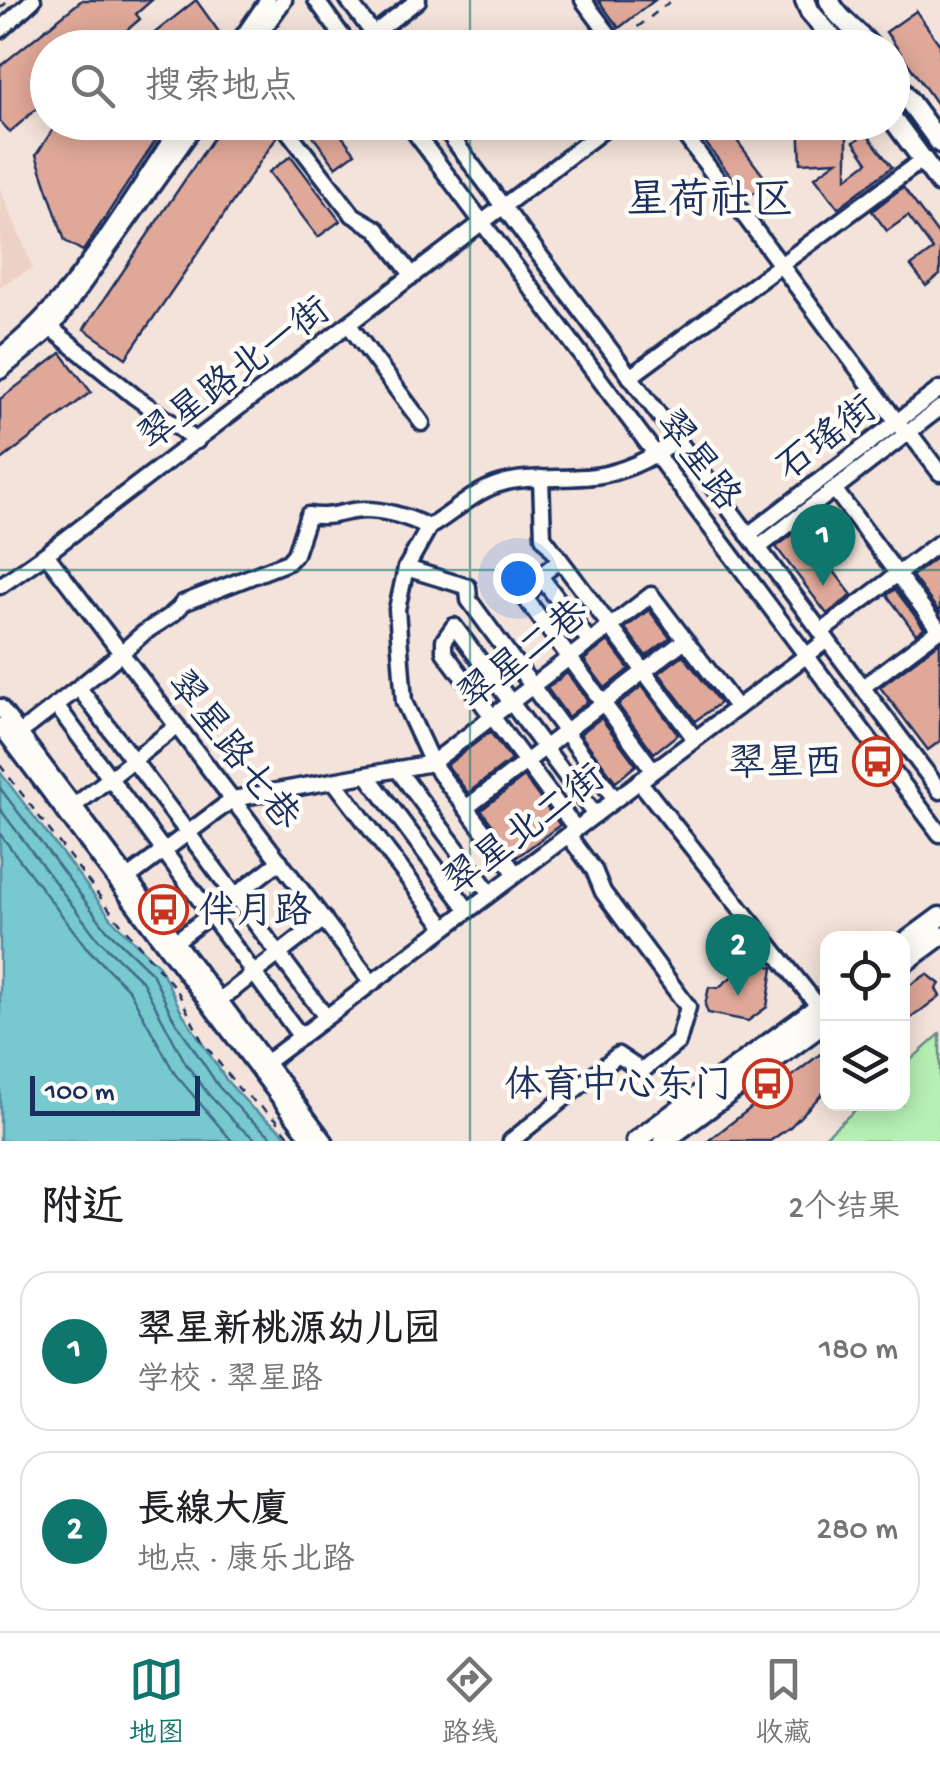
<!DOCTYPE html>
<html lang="zh">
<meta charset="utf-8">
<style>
:root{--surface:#fff;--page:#f6f6f6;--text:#202124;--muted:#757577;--line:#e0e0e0;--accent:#0f766e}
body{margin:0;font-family:"Gochi Hand","LXGW WenKai TC",sans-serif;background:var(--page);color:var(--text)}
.controls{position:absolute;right:30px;bottom:30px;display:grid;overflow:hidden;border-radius:20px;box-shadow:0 5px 25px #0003}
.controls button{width:90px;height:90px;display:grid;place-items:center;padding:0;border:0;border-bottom:2px solid var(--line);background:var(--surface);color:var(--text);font:50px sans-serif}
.scale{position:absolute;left:30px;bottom:25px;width:170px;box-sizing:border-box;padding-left:10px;border:5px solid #1b2f5e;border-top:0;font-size:28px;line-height:35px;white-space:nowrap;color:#1b2f5e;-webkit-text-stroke:8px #fdfcf7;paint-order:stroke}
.you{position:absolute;left:518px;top:578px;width:35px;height:35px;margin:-25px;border:8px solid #fff;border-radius:50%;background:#1a73e8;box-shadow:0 0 0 15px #1a73e833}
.badge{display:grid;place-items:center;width:65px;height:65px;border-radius:50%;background:var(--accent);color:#fff;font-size:32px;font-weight:700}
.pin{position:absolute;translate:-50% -82px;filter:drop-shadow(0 2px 5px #0008)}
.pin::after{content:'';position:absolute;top:52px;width:35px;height:30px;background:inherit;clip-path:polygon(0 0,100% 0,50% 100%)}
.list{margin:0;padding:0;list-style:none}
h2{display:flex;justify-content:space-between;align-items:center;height:130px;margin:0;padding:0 40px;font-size:42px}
h2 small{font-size:32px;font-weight:400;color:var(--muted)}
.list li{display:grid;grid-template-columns:65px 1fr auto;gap:30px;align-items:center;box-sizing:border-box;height:160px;margin:0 20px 20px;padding:0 20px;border:2px solid var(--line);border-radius:30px}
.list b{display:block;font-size:38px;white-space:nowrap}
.list p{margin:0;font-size:32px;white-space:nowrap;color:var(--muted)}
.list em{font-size:32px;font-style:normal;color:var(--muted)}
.icon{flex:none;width:55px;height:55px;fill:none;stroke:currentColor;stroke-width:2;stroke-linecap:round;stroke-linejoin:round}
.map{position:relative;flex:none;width:940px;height:1141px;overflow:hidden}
.search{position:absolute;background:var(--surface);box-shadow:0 5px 25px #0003;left:30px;right:30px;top:30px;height:110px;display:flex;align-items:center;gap:25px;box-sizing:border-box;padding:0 35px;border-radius:55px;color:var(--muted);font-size:38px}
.sheet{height:490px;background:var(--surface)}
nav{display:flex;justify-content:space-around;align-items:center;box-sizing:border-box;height:140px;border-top:2px solid var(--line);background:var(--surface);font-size:28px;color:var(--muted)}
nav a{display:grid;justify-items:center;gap:5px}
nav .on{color:var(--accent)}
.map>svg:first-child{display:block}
.built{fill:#eed1c6}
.green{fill:#b6f0b4;stroke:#689089;stroke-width:2.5}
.water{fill:#78c9cf;stroke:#538ba2;stroke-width:2.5}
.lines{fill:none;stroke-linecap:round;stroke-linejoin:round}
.shore{stroke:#406d8b;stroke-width:2.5}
.building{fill:#e0a898;stroke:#1b2f5e;stroke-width:2.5}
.minor-casing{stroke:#1b2f5e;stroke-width:21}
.major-casing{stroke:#1b2f5e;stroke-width:25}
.path{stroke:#1b2f5e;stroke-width:2.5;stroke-dasharray:8 8;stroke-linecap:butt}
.minor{stroke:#fdfcf7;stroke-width:14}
.major{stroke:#fdfcf7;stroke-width:18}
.grid{fill:none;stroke:#0f766e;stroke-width:2.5;stroke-opacity:0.55}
.labels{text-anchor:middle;stroke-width:9;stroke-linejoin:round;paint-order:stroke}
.street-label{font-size:38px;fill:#1b2f5e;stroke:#fdfcf7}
.poi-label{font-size:38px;fill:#1b2f5e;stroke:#fdfcf7;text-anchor:end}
.quarter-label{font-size:42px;fill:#1b2f5e;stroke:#fdfcf7}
</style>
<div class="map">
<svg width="940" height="1141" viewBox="0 0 940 1141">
<rect width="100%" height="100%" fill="#f4e3da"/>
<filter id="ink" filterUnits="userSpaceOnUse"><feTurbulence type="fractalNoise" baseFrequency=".01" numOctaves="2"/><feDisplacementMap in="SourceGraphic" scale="20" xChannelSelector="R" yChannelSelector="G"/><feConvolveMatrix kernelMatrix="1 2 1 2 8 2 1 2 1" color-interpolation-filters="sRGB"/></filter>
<g filter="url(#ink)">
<path class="built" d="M0,188l33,80 -33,18z"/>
<path class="green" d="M940,1034v107h-120l42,-37h40l1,-37z"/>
<path class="water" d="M0,772l115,151 45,44 21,44 46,70 26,28 28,21 9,11h-290z"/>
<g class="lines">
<g class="shore">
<path d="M0,788l107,142 45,43 20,43 47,71 27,29 31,25"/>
<path d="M0,809l97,129 45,43 44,83 23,31 28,30 21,16"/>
<path d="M0,834l86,113 43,43 46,84 57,67"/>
</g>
</g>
<g class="building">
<path d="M82,0h70l-16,14 4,5 -34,29h-58v51l-38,33 -10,-11v-55z"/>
<path d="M196,0l28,39 -6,9h-70l-1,-9z"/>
<path d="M598,0h57l-36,28z"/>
<path d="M916,11l24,34v64l-54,-77z"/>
<path d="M58,122h110l-85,129 -18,-10 -29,-86z"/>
<path d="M224,122h32l21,15 -151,221 -42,-29z"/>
<path d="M302,122h29l24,31 -19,14z"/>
<path d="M690,122h33l45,60 -21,16z"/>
<path d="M799,122h24l1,8h23v48l21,-16 -14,-20 12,-9 26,34 -54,41 -23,-31 22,-16 -36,2z"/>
<path d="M291,156l49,65 -22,16 -49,-65z"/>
<path d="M903,187l37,50v38l-14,11 -15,-20 22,-16 -25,-34 -21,15 -15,-20z"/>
<path d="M61,353l30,39 -91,69v-62z"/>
<path d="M801,528l51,67 -25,19 -51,-67z"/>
<path d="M940,555v58l-28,-37z"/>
<path d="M895,589l29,39 -8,6 -29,-39z"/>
<path d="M649,610l21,28 -24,18 -21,-28z"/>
<path d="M608,641l21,28 -24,19 -21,-28z"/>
<path d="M940,642v99l-12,9 -48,-63z"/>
<path d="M683,655l37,48 -25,18 -36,-48z"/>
<path d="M567,673l21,28 -20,16 -21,-29z"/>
<path d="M642,686l36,48 -24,19 -36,-48z"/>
<path d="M601,718l35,47 -20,17 -36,-48z"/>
<path d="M490,732l21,28 -43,33 -21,-28z"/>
<path d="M524,777l36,48 -43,32 -36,-47z"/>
<path d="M751,961l15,2 7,5 -6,39 -19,14 -40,-8 -3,-8 4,-18 9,1z"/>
<path d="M927,974l13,10 -4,5 4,7 -38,29v-35z"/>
<path d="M828,1048v40l-38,39 -20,14h-62z"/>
</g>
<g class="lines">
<defs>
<g id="minor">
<path d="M316,0l35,48"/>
<path d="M348,0l36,48"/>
<path d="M583,0l36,48"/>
<path d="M0,30l33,-30"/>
<path d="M373,34l45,-34"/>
<path d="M235,48l33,-48"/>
<path d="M250,48l34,-48"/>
<path d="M281,122l72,93 24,14 36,47"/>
<path d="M407,122l533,712"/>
<path d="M440,122l500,669"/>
<path d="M675,122l231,312 6,2 28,37"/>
<path d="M47,325l87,71 63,45"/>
<path d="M349,325l73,98"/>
<path d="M0,356c76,-57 129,-156 183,-234"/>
<path d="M0,371l51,-42 147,-207"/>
<path d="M630,377l292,-217"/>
<path d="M541,478l2,59 152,202"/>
<path d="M834,489l106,142"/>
<path d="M429,527l-23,41 -9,41 7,93 28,61 84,111"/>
<path d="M429,527c23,-13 42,-33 67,-42 35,-12 75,-3 110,-11 26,-6 51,-19 71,-35"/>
<path d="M748,535l192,-146"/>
<path d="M758,548l182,-140"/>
<path d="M46,554l326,429"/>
<path d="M560,560l-20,16 -14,23 127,171"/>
<path d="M406,568l62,19 1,13 146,199"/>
<path d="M540,576l50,66"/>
<path d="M0,586l46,-32 568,-432"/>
<path d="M821,632l119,-90"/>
<path d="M863,687l77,-58"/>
<path d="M79,688l247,329"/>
<path d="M56,705l245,332"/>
<path d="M0,707l325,434"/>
<path d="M0,726l312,415"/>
<path d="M20,733c40,-31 81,-61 119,-96 14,-13 33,-18 44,-34l105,-41 7,-8 13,-39c27,4 35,-5 57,-5 21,0 45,8 64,17"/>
<path d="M397,769l93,124"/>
<path d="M367,775l101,135"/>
<path d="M334,781l111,146"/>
<path d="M639,781l180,226"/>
<path d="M74,806l103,-80"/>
<path d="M466,808l219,-168"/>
<path d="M576,829l-132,-177v-12l10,-14 141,189"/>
<path d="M129,877l104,-78 199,-36 219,-168 86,113"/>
<path d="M176,941l104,-80"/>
<path d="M221,999l103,-80"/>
<path d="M259,1068l568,-428"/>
<path d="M511,1141l107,-86 24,16 36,-29 10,-35 -85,-115 -9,-22 -26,-35"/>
</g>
<g id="major">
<path d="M805,0l5,12 31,36"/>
<path d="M829,0c9,20 29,30 42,48"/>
<path d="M892,78l48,65"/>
<path d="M892,118l48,65"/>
<path d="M902,945l38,-28"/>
<path d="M902,964l38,-28"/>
<path d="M636,1141l192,-141"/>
<path d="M664,1141l164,-121"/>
</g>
</defs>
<use href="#minor" class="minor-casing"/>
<use href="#major" class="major-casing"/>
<g class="path">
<path d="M0,8l10,-8"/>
<path d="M625,37l47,-37"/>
<path d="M0,765l116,153 61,72 25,51 38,49 36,29 17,22"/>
</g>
<use href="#minor" class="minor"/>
<use href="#major" class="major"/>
</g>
</g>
<path class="grid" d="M470,0v48M470,122v1019M0,570h940"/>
<defs>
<symbol id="bus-ring" viewBox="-11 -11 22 22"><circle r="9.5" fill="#fdfcf7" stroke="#c8321e" stroke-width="1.5"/><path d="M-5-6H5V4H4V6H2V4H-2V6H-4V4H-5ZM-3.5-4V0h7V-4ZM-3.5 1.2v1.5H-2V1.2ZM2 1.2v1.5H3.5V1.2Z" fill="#c8321e"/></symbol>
</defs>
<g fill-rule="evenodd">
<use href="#bus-ring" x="850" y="734" width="55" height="55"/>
<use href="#bus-ring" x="136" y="882" width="55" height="55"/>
<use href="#bus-ring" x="740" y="1056" width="55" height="55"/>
</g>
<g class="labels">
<g class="street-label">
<text transform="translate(233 372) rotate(-37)" y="13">翠星路北一街</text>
<text transform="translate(825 436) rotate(-37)" y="13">石瑶街</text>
<text transform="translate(700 459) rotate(53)" y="13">翠星路</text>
<text transform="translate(522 653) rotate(-38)" y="13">翠星二巷</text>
<text transform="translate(235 749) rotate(52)" y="13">翠星路七巷</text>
<text transform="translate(523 828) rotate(-37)" y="13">翠星北二街</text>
</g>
<g class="poi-label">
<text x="842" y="774">翠星西</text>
<text x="198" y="922" text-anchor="start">伴月路</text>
<text x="732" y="1096">体育中心东门</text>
</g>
<g class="quarter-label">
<text x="710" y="212">星荷社区</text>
</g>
</g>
</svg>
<div class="controls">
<button><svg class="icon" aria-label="locate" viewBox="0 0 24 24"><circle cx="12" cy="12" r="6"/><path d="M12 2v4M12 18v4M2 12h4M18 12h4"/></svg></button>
<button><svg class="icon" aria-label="layers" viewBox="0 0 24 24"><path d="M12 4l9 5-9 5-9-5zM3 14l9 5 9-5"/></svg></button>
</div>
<div class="scale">100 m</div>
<div class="you"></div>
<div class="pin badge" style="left:823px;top:586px">1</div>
<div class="pin badge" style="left:738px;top:996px">2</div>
<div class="search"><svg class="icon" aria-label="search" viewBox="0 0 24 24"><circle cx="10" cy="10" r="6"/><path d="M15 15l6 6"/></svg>搜索地点</div>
</div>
<section class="sheet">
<h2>附近<small>2个结果</small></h2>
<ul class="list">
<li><span class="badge">1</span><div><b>翠星新桃源幼儿园</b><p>学校 · 翠星路</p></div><em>180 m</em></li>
<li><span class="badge">2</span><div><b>長線大廈</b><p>地点 · 康乐北路</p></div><em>280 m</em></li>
</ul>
</section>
<nav>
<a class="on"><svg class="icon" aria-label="map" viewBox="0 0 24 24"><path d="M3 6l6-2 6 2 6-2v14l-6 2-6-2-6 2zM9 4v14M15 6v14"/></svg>地图</a>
<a><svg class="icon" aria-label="directions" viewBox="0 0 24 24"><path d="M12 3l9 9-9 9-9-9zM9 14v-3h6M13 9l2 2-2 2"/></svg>路线</a>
<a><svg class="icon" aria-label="saved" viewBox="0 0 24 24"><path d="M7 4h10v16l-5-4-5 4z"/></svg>收藏</a>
</nav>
